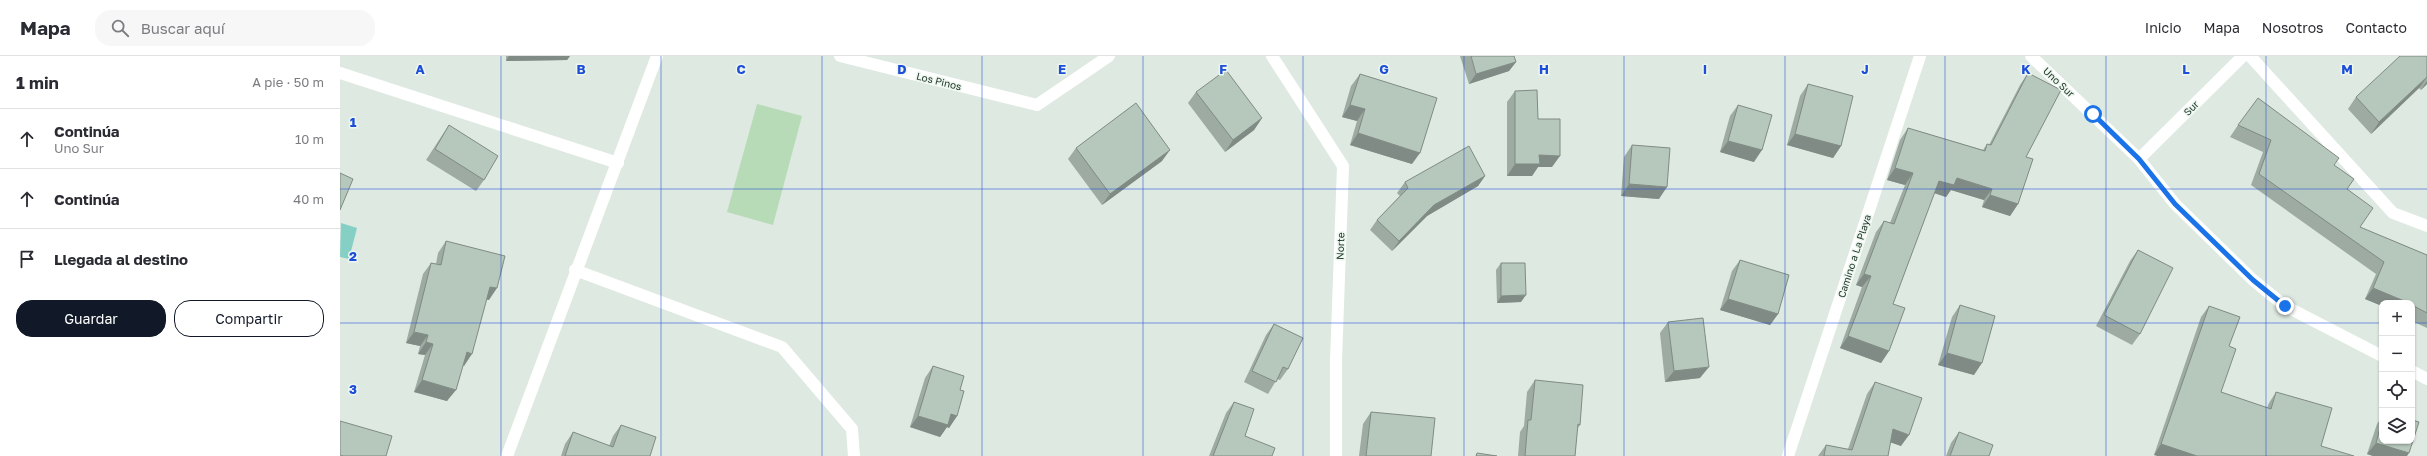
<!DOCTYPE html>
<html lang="es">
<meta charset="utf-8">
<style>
:root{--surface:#fff;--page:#f7f7f7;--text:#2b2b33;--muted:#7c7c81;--line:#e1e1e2;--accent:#111827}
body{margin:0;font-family:"Golos Text",sans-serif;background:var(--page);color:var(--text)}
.controls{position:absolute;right:12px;bottom:12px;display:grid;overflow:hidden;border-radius:8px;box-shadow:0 1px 3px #0004}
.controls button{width:36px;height:36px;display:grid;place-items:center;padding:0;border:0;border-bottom:1px solid var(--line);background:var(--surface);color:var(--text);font:20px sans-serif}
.stop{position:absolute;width:12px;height:12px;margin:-9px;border:3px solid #1a73e8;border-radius:50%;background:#fff}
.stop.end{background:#1a73e8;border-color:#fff;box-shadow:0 1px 4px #0008}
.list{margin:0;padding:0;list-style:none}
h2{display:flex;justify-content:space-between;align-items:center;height:52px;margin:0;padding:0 16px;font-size:17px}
h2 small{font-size:13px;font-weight:400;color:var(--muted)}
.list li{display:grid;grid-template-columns:26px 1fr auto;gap:12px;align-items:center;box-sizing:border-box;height:60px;padding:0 16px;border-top:1px solid var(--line)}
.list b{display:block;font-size:15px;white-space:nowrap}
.list p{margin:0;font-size:13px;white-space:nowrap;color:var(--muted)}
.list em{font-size:13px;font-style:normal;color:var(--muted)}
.actions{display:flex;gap:8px;padding:12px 16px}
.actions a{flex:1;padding:9px 0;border:1px solid var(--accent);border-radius:16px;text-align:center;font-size:14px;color:var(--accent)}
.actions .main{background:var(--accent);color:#fff}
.icon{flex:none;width:22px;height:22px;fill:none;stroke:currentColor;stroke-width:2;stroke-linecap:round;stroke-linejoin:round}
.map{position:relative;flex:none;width:2087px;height:400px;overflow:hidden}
header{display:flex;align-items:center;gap:24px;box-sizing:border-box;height:56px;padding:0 20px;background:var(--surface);border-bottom:1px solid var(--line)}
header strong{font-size:19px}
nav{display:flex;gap:22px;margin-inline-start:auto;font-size:14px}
.search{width:280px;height:36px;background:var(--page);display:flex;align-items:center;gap:10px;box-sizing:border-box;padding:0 14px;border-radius:16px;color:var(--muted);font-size:15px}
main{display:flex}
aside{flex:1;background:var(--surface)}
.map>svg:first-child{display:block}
.green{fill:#b7dbb7}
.water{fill:#86cfc5}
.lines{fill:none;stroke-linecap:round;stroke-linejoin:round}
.street{stroke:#fff;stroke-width:12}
.wall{fill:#9daba2}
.shaded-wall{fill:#7f8b84}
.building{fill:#b6c7bc;stroke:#7f8b84}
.route{stroke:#1a73e8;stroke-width:5}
.grid{fill:none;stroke:#1d4ed8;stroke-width:1;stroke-opacity:0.55}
.labels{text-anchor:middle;stroke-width:3;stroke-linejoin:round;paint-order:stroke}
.street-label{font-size:10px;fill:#20392b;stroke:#eef6f0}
.grid-label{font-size:13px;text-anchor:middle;font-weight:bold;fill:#1d4ed8;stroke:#eef6f0;stroke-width:3;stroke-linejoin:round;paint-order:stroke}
</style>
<header>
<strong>Mapa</strong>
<div class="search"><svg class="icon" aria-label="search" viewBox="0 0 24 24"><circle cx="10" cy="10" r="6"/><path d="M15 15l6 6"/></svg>Buscar aquí</div>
<nav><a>Inicio</a><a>Mapa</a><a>Nosotros</a><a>Contacto</a></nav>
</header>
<main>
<aside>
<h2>1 min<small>A pie · 50 m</small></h2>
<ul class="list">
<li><svg class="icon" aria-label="ahead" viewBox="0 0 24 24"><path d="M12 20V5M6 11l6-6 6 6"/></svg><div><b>Continúa</b><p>Uno Sur</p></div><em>10 m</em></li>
<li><svg class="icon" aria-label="ahead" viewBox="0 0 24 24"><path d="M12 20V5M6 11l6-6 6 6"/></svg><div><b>Continúa</b></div><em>40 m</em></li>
<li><svg class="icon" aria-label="arrive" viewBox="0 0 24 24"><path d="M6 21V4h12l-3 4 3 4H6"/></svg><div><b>Llegada al destino</b></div></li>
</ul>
<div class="actions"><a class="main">Guardar</a><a>Compartir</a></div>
</aside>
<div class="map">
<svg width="2087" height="400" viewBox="0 0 2087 400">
<rect width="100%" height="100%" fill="#dee9e1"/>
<path class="green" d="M417,48l45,12 -29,109 -46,-13z"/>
<path class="water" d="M1,167l16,5 -8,31 -9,-2z"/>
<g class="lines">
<g class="street">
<path d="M500,0l197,49 72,-49"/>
<path d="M932,0l71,110 -7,195v95"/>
<path d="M1691,0l108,103 36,45 78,76 32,26 97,50"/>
<path d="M1910,0l143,157 34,13"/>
<path d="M0,17l278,90"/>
<path d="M1799,103l104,-103"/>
<path d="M235,214l207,77 70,82 2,27"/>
<path d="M2072,315l15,8"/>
<path d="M167,400l150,-400"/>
<path d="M1448,400l132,-400"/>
</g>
</g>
<g class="wall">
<path d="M166,0h64l-3,4 -61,1z"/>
<path d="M1120,0h54l2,6 -7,9 -40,13z"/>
<path d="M2087,0v28l-6,6 -2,-2 -48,46 -23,-25 8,-12z"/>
<path d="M1688,17l-2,84 -8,47 -8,12 -28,-9 2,-7 -33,-10 -5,7 -12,-4 -41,111 -4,47 -8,12 -41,-15 22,-61 -6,-2 20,-53 8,-11 6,2 15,-38 -18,-5 13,-40 8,-12 75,22 4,-6 2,1 31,-60z"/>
<path d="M1020,18l52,90 -62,-19 7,-24 -15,-4 9,-31z"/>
<path d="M1468,28l33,62 -8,12 -46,-13 13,-49z"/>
<path d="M1175,35l23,28 14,48h-14l-6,9h-25v-74z"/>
<path d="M856,36l66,26 -8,12 -29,22 -37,-49z"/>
<path d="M1398,49l16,57 -34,-10 10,-36z"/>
<path d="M109,69l35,55 -8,11 -50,-31 15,-23z"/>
<path d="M1898,69l96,40 13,24 13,38 67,28v73l-15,-7v-18h-30v3l-17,-7 11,-25 -125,-89 12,-33 -33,-15z"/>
<path d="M1292,89l27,54 -38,-3 3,-39z"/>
<path d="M736,92l86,13 -60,44 -34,-46z"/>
<path d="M1145,120l-7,10 -51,30 -35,35 -22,-21 7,-10 23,-24 -3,-3 8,-11z"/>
<path d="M106,185l43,59 -3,-1 -22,67 -1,-1 -16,36 -33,-9 11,-37 -7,-1 2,-8 -14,-3 17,-69 8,-11 5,1 2,-11z"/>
<path d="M1798,194l2,84 -8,11 -36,-19 34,-65z"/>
<path d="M1400,204l38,54 -8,11 -50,-15 12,-39z"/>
<path d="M1161,207l20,39 -24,1 -1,-33z"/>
<path d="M1620,249l14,70 -36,-10 14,-48z"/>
<path d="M1869,250l20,40 -8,46 46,16 2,-5 7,-11 45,54 -167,9 47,-138z"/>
<path d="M1328,266l32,56 -35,4 -5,-49z"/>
<path d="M934,268l14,45 -8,11 -3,-1 -9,15 -24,-12 22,-47z"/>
<path d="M593,310l27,24 -3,26 -8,12 -2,-1 -7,10 -30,-10 15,-49z"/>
<path d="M1195,324l45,45 -3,4 -2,27h-57l2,-24 4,-6 3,-34z"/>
<path d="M1535,326l26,64 -11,-4 -2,14h-70l8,-11 22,4 19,-55z"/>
<path d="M894,346l11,34 27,20h-63l17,-43z"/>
<path d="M1031,356l60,44h-72l4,-32z"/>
<path d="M2042,360v25l25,15h-34l-6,-2 10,-30z"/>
<path d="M281,369l29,31h-89l4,-12 8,-12 36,14 4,-10z"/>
<path d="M1619,376l30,24h-43l5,-13z"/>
</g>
<g class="shaded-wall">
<path d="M169,0h61l-3,4 -61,1z"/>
<path d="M1176,6l-7,9 -40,13 7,-10z"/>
<path d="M2087,21l-8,11 -48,46 8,-12z"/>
<path d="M2087,25v3l-6,6z"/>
<path d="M1010,49l15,4 -8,12 -15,-4z"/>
<path d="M922,62l-8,12 -29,22 8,-12z"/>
<path d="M1018,77l62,20 -8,11 -62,-19z"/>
<path d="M1455,78l46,12 -8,12 -46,-13z"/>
<path d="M1388,85l34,9 -8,12 -34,-10z"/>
<path d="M830,94l-8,11 -60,44 8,-11z"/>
<path d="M1199,99l21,1 -8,11h-14l-6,9h-25l8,-12z"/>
<path d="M1555,112l18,5 -8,12 -18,-5z"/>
<path d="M1145,120l-7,10 -51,30 -35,35 7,-10 35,-36z"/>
<path d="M1617,122l35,11 -8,11 -33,-10 -5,7 -15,-5 8,-11z"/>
<path d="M1289,128l38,3 -8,12 -38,-3z"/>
<path d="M1650,139l28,9 -8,12 -28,-9z"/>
<path d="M1524,218l7,2 -9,11 -6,-2z"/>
<path d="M150,231l7,1 -8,12 -7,-2z"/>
<path d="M2033,232l33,14 -1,1h-23v3l-17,-7z"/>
<path d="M1186,239l-5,7 -24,1 4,-7z"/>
<path d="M1388,243l50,15 -8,11 -50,-15z"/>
<path d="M74,276l14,3 -8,11 -14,-3z"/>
<path d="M1508,280l41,15 -8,12 -41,-15z"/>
<path d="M86,286l7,2 -8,11 -7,-1z"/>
<path d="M127,296l5,2 -8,12 -6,-2z"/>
<path d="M1607,297l35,10 -8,12 -36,-10z"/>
<path d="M1369,311l-9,11 -35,4 9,-11z"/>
<path d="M82,324l34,10 -9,11 -33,-9z"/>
<path d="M611,358l6,2 -8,12 -2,-1 -7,10 -30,-10 8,-11z"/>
<path d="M1553,373l16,6 -8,11 -17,-6z"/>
<path d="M2036,387l33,10 -2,3h-34l-6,-2z"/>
<path d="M1821,388l36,12h-40l-3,-1z"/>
</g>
<g class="building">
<path d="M1131,0h43l2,6 -40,12z"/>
<path d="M2060,0h27v21l-48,45 -23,-25z"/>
<path d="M886,14l36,48 -29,22 -37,-48z"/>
<path d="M1688,17l33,17 -35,67 7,2 -15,45 -28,-9 2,-6 -35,-11 -3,7 -15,-4 -46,123 12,4 -16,43 -41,-15 23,-60 -7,-2 20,-53 10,3 19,-51 -18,-5 13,-40 77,23 2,-7 4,1z"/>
<path d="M1020,18l77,24 -17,55 -62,-20 7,-24 -15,-4z"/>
<path d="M1468,28l45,12 -12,50 -46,-12z"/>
<path d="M1197,34l1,29h22v37l-21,-1 1,9h-25v-73z"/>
<path d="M1918,42l81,60 -5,7 20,14 -7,10 26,19 -13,19 67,28v58l-15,-8v-2h-3l-36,-15 11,-26 -125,-88 12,-34 -33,-15z"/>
<path d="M796,47l34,47 -60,44 -34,-46z"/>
<path d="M1398,49l34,10 -10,35 -34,-9z"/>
<path d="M109,69l49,31 -14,24 -49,-31z"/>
<path d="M1292,89l38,3 -3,39 -38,-3z"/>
<path d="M1129,90l16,30 -51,29 -35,36 -22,-21 31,-32 -3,-6z"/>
<path d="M0,117l13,6 -13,31z"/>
<path d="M106,185l59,15 -8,32 -7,-1 -18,67 -5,-2 -11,38 -34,-10 11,-36 -7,-2 2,-7 -14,-3 17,-69 10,2z"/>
<path d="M1798,194l35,18 -33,66 -36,-19z"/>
<path d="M1400,204l49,15 -11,39 -50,-15z"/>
<path d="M1161,207h24l1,32 -25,1z"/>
<path d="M1620,249l35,11 -13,47 -35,-10z"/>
<path d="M1869,250l31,11 -11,29 7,3 -15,43 50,17 5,-17 56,16 -11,38 33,10h-157l-36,-12z"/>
<path d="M1363,262l6,49 -35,4 -6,-49z"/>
<path d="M934,268l29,14 -15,31 -5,-2 -7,15 -24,-11z"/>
<path d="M593,310l31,10 -4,14 4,1 -7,25 -6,-2 -3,11 -30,-9z"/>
<path d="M1195,324l48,5 -3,40 -2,-1 -3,32h-50l3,-36h3z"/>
<path d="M1535,326l47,16 -13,37 -16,-6 -5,27h-64l2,-11 26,5z"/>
<path d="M894,346l20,7 -9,27 30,12 -3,8h-59z"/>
<path d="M1031,356l64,6 -4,38h-65z"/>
<path d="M2072,364l7,2 -10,31 -33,-10 6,-22v20h30z"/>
<path d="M0,365l52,15 -6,20h-43l-3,-1z"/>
<path d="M281,369l35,12 -6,19h-85l8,-24 40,15z"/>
<path d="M1619,376l34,13 -4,11h-39z"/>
<path d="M1137,397l20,3h-21z"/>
</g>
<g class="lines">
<path class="route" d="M1753,58l46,45 36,45 78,76 32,26"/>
</g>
<path class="grid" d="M161,0v400M321,0v400M482,0v400M642,0v400M803,0v400M963,0v400M1124,0v400M1284,0v400M1445,0v400M1605,0v400M1766,0v400M1926,0v400M0,133h2087M0,267h2042M2072,267h15"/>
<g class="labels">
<g class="street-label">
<text transform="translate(599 25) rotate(14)" y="4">Los Pinos</text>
<text transform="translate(1719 26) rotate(43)" y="4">Uno Sur</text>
<text transform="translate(1851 52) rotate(-45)" y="4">Sur</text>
<text transform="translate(1000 190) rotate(-88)" y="4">Norte</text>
<text transform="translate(1514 200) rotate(-72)" y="4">Camino a La Playa</text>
</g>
</g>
<g class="grid-label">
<text x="80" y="18">A</text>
<text x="241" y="18">B</text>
<text x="401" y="18">C</text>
<text x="562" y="18">D</text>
<text x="722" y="18">E</text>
<text x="883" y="18">F</text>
<text x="1044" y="18">G</text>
<text x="1204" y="18">H</text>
<text x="1365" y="18">I</text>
<text x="1525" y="18">J</text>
<text x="1686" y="18">K</text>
<text x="1846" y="18">L</text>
<text x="2007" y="18">M</text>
<text x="13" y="71">1</text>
<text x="13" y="205">2</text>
<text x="13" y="338">3</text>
</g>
</svg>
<div class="controls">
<button>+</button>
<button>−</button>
<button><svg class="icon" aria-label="locate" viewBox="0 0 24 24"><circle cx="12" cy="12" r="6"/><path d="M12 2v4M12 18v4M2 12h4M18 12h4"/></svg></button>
<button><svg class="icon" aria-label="layers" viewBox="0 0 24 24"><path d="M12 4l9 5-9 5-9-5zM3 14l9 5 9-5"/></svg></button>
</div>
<div class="stop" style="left:1753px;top:58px"></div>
<div class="stop end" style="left:1945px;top:250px"></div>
</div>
</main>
